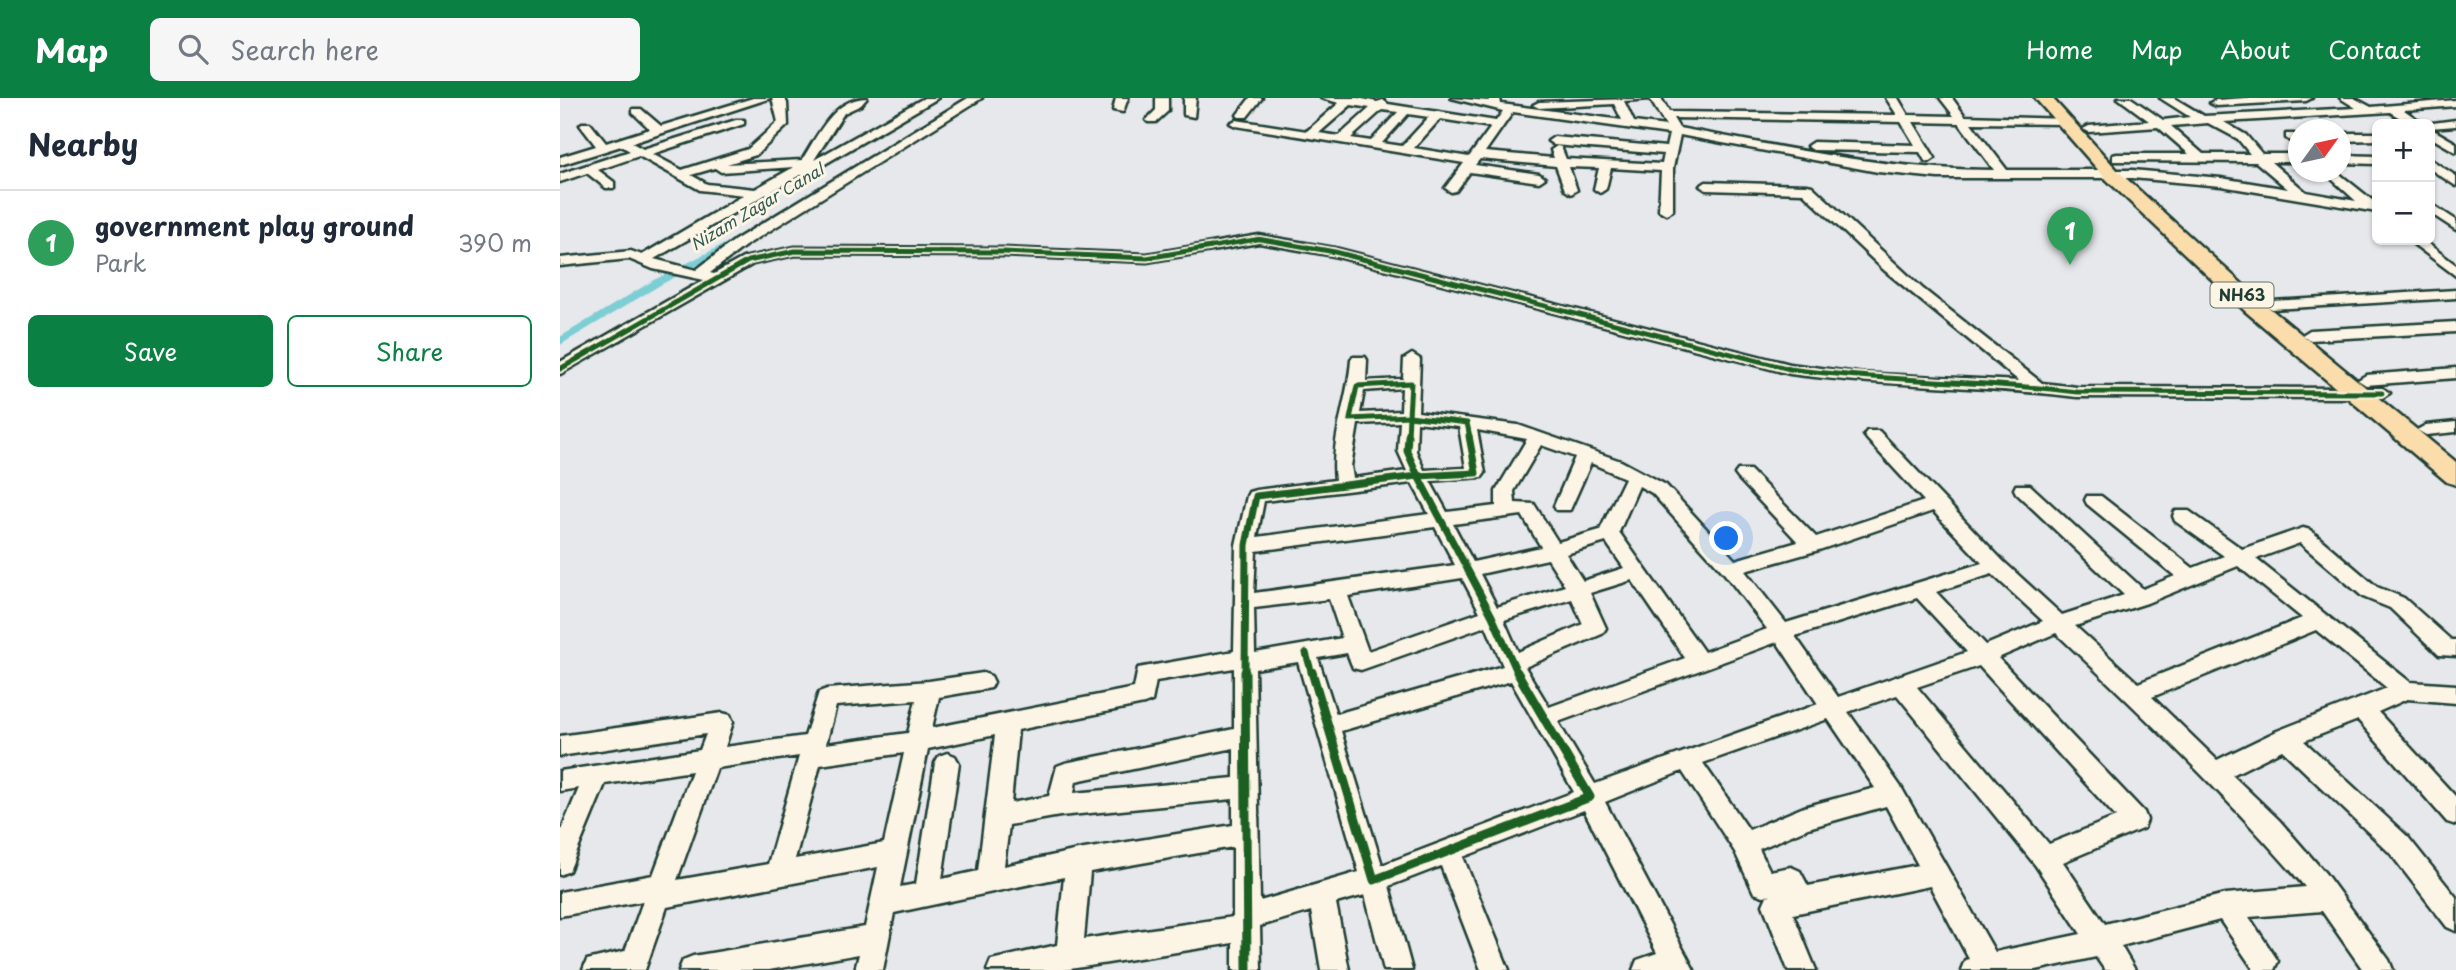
<!DOCTYPE html>
<meta charset="utf-8">
<style>
:root{--surface:#fff;--page:#f6f6f7;--text:#1f2937;--muted:#747a83;--line:#e0e1e3;--accent:#0b8043}
body{margin:0;font-family:"Playpen Sans",sans-serif;background:var(--page);color:var(--text)}
.controls{position:absolute;right:21px;top:21px;display:grid;overflow:hidden;border-radius:10px;box-shadow:0 2px 5px #0004}
.controls button{width:63px;height:63px;display:grid;place-items:center;padding:0;border:0;border-bottom:2px solid var(--line);background:var(--surface);color:var(--text);font:35px sans-serif}
.compass{position:absolute;left:1728px;top:21px;width:63px;height:63px;border-radius:50%;background:var(--surface);box-shadow:0 2px 5px #0004;rotate:57deg}
.you{position:absolute;left:1167px;top:441px;width:24px;height:24px;margin:-18px;border:5px solid #fff;border-radius:50%;background:#1a73e8;box-shadow:0 0 0 10px #1a73e833}
.badge{display:grid;place-items:center;width:46px;height:46px;border-radius:50%;background:var(--accent);color:#fff;font-size:23px;font-weight:700}
.pin{position:absolute;translate:-50% -58px;filter:drop-shadow(0 2px 4px #0008)}
.pin::after{content:'';position:absolute;top:37px;width:24px;height:21px;background:inherit;clip-path:polygon(0 0,100% 0,50% 100%)}
.list{margin:0;padding:0;list-style:none}
h2{display:flex;justify-content:space-between;align-items:center;height:91px;margin:0;padding:0 28px;font-size:30px}
h2 small{font-size:23px;font-weight:400;color:var(--muted)}
.list li{display:grid;grid-template-columns:46px 1fr auto;gap:21px;align-items:center;box-sizing:border-box;height:105px;padding:0 28px;border-top:2px solid var(--line)}
.list b{display:block;font-size:26px;white-space:nowrap}
.list p{margin:0;font-size:23px;white-space:nowrap;color:var(--muted)}
.list em{font-size:23px;font-style:normal;color:var(--muted)}
.actions{display:flex;gap:14px;padding:21px 28px}
.actions a{flex:1;padding:16px 0;border:2px solid var(--accent);border-radius:10px;text-align:center;font-size:24px;color:var(--accent)}
.actions .main{background:var(--accent);color:#fff}
.icon{flex:none;width:38px;height:38px;fill:none;stroke:currentColor;stroke-width:2;stroke-linecap:round;stroke-linejoin:round}
.map{position:relative;flex:none;width:1896px;height:872px;overflow:hidden}
header{display:flex;align-items:center;gap:42px;box-sizing:border-box;height:98px;padding:0 35px;background:var(--accent);color:#fff}
header strong{font-size:33px}
nav{display:flex;gap:38px;margin-inline-start:auto;font-size:24px}
.search{width:490px;height:63px;background:var(--page);display:flex;align-items:center;gap:18px;box-sizing:border-box;padding:0 24px;border-radius:10px;color:var(--muted);font-size:26px}
main{display:flex}
aside{flex:1;background:var(--surface)}
.map>svg:first-child{display:block}
.lines{fill:none;stroke-linecap:round;stroke-linejoin:round}
.canal{fill:#7dced4;fill-rule:evenodd}
.minor-casing{stroke:#1f3d34;stroke-width:5}
.highway-casing{stroke:#1f3d34;stroke-width:5}
.minor{fill:#fcf5e5;fill-rule:evenodd}
.highway{fill:#faddab;fill-rule:evenodd}
.cycleway-far3-casing{stroke:#fcf5e5;stroke-width:7}
.cycleway-far2-casing{stroke:#fcf5e5;stroke-width:9}
.cycleway-far1-casing{stroke:#fcf5e5;stroke-width:11}
.cycleway-casing{stroke:#fcf5e5;stroke-width:13}
.cycleway-far3{stroke:#1b5e20;stroke-width:4.5}
.cycleway-far2{stroke:#1b5e20;stroke-width:5}
.cycleway-far1{stroke:#1b5e20;stroke-width:7}
.cycleway{stroke:#1b5e20;stroke-width:9}
.labels{text-anchor:middle;stroke-width:6;stroke-linejoin:round;paint-order:stroke}
.far-water-label{font-size:16px;font-style:italic;fill:#325a54;stroke:#fcf5e5}
.shield{fill:#fcf5e5;stroke:#617469;stroke-width:2}
.shield-label{font-size:16px;font-weight:bold;fill:#1f3d34}
</style>
<header>
<strong>Map</strong>
<div class="search"><svg class="icon" aria-label="search" viewBox="0 0 24 24"><circle cx="10" cy="10" r="6"/><path d="M15 15l6 6"/></svg>Search here</div>
<nav><a>Home</a><a>Map</a><a>About</a><a>Contact</a></nav>
</header>
<main>
<aside>
<h2>Nearby<small></small></h2>
<ul class="list">
<li><span class="badge" style="background:#2e9e5b">1</span><div><b>government play ground</b><p>Park</p></div><em>390 m</em></li>
</ul>
<div class="actions"><a class="main">Save</a><a>Share</a></div>
</aside>
<div class="map">
<svg width="1896" height="872" viewBox="0 0 1896 872">
<rect width="100%" height="100%" fill="#e6e8eb"/>
<filter id="ink" filterUnits="userSpaceOnUse"><feTurbulence type="fractalNoise" baseFrequency=".0143" numOctaves="2"/><feDisplacementMap in="SourceGraphic" scale="14" xChannelSelector="R" yChannelSelector="G"/><feConvolveMatrix kernelMatrix="1 2 1 2 8 2 1 2 1" color-interpolation-filters="sRGB"/></filter>
<g filter="url(#ink)">
<g class="lines">
<path class="canal" d="M178,139l5,3 -1,2 -80,42 -102,61v-8l94,-57z"/>
<defs>
<g id="minor">
<path d="M193,0h18l-139,45 11,6 93,-29h8v4l-92,30 30,16 66,-21 30,-27 -6,-24h12l3,5 1,22 -32,30 -29,9 75,-4c16,-25 32,-62 65,-62l-6,7 -17,8 -30,47 110,-62h14l-132,77h-6l-146,84 42,11 39,-30 233,-142h14l-237,148 -35,27 4,1 29,-16 52,-11 209,1 143,6 112,-19 76,13 455,116 68,9 161,8 -135,-111 -81,-77 -97,-3 -6,-4 6,-4 101,3 5,1 111,103 119,94 35,4 305,1 8,5 -8,5 -305,-1c-95,-12 -192,-10 -287,-23l-456,-118 -75,-13 -112,19 -143,-6 -209,-1 -42,9 -193,110v-12l144,-82 -51,-11 -24,-10 -69,7v-8l71,-7 11,4 102,-60 -44,-5 -61,-34 -41,14 16,12v6h-8l-19,-15 -27,9v-8l70,-23 -9,-5 -61,19v-8l36,-11 -16,-21 2,-2h8l16,20 44,-14 -17,-16v-4h8l20,17zM234,69l-39,22 -48,-5 -16,-9 24,-7 6,4z"/>
<path d="M556,0h12l-5,14 -10,-2z"/>
<path d="M596,0h12v13l-12,11h-8l-2,-2 10,-10z"/>
<path d="M624,0h12l-2,19 -10,-2z"/>
<path d="M690,0h12l-15,19h-8l-2,-2z"/>
<path d="M761,0h37l19,4 6,-2 5,4 108,17 7,-10 -52,-13 38,3 -1,-3h12l1,6 121,16 -8,-16 -75,4 -6,-3 6,-3 122,-4 8,14 228,3 -11,-17h12l10,17 46,1 -14,-18h12l13,18 103,3v4l-4,1 -93,-1 36,47h125l89,8 67,11 -32,-27 -143,-1v-6l4,-1h72l-31,-27 -69,5 -6,-3 6,-3 60,-5 -31,-23h13l32,22 27,-3 -30,-19h14l30,18 152,-8 -16,-10h14l17,9 85,-7v6l-52,4 20,14h-14l-20,-12 -166,10 22,13 16,19h36v8h-27l35,30 50,9 -32,-29h13l40,32v8l-156,-26 -89,-8h-194l-60,-6 -198,-37 -7,33v42l-7,4 -7,-4 2,-39 -50,-3 -5,21 -6,4 -6,-4 5,-21 -30,-1 8,23 -6,4 -6,-4 -9,-24 -76,-7 -5,6 64,9 6,4 -6,4 -69,-10 -14,19 -5,1 -6,-4 19,-25 -228,-37 -6,-3 6,-3 71,11 32,-28zM1090,1l16,27 -32,-4 -10,-21zM791,7l19,3 -31,28 -20,-3zM822,12l16,2 -27,29 -20,-3zM953,14l156,22 -3,13 -112,-10 -6,4 6,4 110,9 -2,10 -96,-5 -5,-12 -4,-1 -6,4 3,8 -69,-6zM848,16l21,3 -27,29 -20,-3zM1113,20l228,4 14,23 -102,-3 -6,4 6,4 107,2 5,9 4,1 6,-4 -22,-36 46,1 35,47c-107,0 -210,-23 -315,-42zM880,21l51,8 -22,30 -55,-9zM1648,25l30,16 12,15h-47l-32,-28z"/>
<path d="M1686,0h66l-6,3 -90,5 -6,-3 6,-3z"/>
<path d="M1896,22v6l-26,2v-4h-5z"/>
<path d="M1870,30l26,15v9l-26,-15z"/>
<path d="M1780,35h37v7l-37,1z"/>
<path d="M1726,36h8l4,4v9l-12,-9z"/>
<path d="M1780,57l37,1v8l-37,-1z"/>
<path d="M1870,61l26,17v10l-26,-17z"/>
<path d="M1870,105l26,17v10l-26,-17z"/>
<path d="M1848,142h15l33,25v11z"/>
<path d="M1896,192v8l-184,11 -7,-4 7,-4z"/>
<path d="M1896,224v10l-146,8 -8,-5 8,-5z"/>
<path d="M852,256l8,5 -2,53 100,13 103,36 45,24 69,75 63,-18 -60,-64 -3,-4 3,-4h12l66,67 108,-36 -57,-62 -3,-4 3,-4h12l124,130 59,54 62,-20 -108,-102 -2,-4 2,-4h14l113,104 32,-13 -88,-72 -2,-4 2,-4h14l92,72 31,-12 -49,-35 -2,-5 2,-5h14l53,38 61,-21 7,2 67,57 27,11 47,42h5v16l-17,-1 -49,-47 -27,-11 -63,-54 -44,16 154,123 46,3v18l-49,-4 -29,13 78,85v28l-9,-3 -89,-102 -54,21 104,96 48,60v34l-9,-4 -57,-74 -108,-103 -50,25 47,45 46,53 64,87 4,10h-30l-41,-59 -73,6 29,44 -4,9h-20l-34,-50 -99,26 14,24h-30l-9,-13 -60,13h-75l4,-10 4,-1 -39,-73 -137,28 23,56h-28l-25,-65 4,-9 4,-1 -8,1 -9,-3 -19,-41 -53,-81 -77,31 89,168h-61l4,-10 20,-7 -73,-143 -121,47 46,113h-28l-40,-104 -52,20 23,84h-28l-19,-75 -29,8 13,67h-28l-10,-59 -51,15 1,44h-28v-27l-169,27h-77l4,-10 66,-15 7,-68 -170,36 -11,57h-28l4,-16 -90,16h-90l4,-10 10,-4 172,-29 13,-60 -211,40 -22,63h-62l4,-10 38,-9 18,-50 -83,15v-24l93,-17 39,-104 -87,13 -36,87 -9,4v-42l19,-45 -19,3v-20l140,-21 6,-16 -146,22v-20l162,-23 8,2 3,7 -8,25 80,-11 14,-44 8,-3 102,-8 54,-8 8,3 3,6 -3,6 -52,9 -7,31 202,-40 4,-20 96,-17 2,-106 11,-49 2,-4 7,-2 79,-10c-5,-39 13,-81 16,-120l2,-3h12l2,3 -1,21 37,-2 1,-20zM842,290l-1,23 -41,2 4,-22zM840,324l-2,29 9,20 -54,7 -2,-12 7,-42zM857,324l42,5 7,41 -42,2 -8,-19zM917,332l50,9 -31,52v15l-49,6 -17,-31 52,-4 3,-4zM981,347l34,12 -21,49 2,4h14l21,-47 34,15 -25,52 -42,12 -24,-38 -19,-1 -1,-12zM852,385l17,31 -172,23 7,-36zM1079,388l13,7 72,80 43,56 -63,23 -85,-120zM1373,413l49,52 -196,60 -41,-52 74,-21zM962,417l19,32 -68,15 -20,-38zM875,429l20,38 -201,28 2,-42zM1046,444l18,26 -41,13 -17,-27zM988,461l17,27 -68,21 -17,-33zM1678,468l64,52 -164,65 -63,-57 72,-23zM1432,476l51,47 -57,24 -50,-53zM902,480l18,34 -112,39 -20,-55zM1072,482l53,78 -136,49 -24,-40 77,-33 4,-6 -16,-35zM1357,500l50,54 -129,45 -43,-61zM769,501l13,39 -87,15 -1,-45zM1012,501l11,25 -65,28 -14,-32zM926,528l17,40 -167,48 -18,-56 29,-5 6,15 8,2zM1756,532l71,58 -110,43 -60,29 -65,-63zM1496,535c87,82 172,164 249,254l-79,7 -121,30 -42,-62 81,-34 3,-8 -3,-8 -146,-154zM1217,544l41,62 -223,80 -37,-62zM738,564l61,210 -99,29 -5,-232zM1419,568l137,151 -67,27 -132,-157zM674,570v61l-169,34 -8,3 -8,30 -38,7 7,-73 126,-26 8,-3 4,-20zM951,583l63,111 -192,73 -41,-134zM1337,597l139,171 45,68 -86,18 -94,-165 -53,-75zM356,602l-8,33 -82,11 10,-38zM1268,621l47,69 -71,19 -55,23 -46,-67zM435,637l-17,136 -36,8 17,-116 -4,-7 -8,-3 -8,3 -4,7 -19,121 -16,3 28,-138zM674,650v30l-160,15 2,-12zM344,655l-20,90 -89,16 25,-94zM239,658l-31,108 -91,16 40,-112zM673,701v26l-155,25 -74,16 5,-41 51,-9zM1326,708l32,59 -110,21 -8,-15 -9,-4 -21,4 -11,-22 49,-21zM673,749v70l-149,22 6,-67z"/>
<path d="M1896,270v10l-90,7 -8,-5 8,-5z"/>
<path d="M1896,324v10l-30,3 -9,-5 9,-5z"/>
</g>
<path id="highway" d="M1475,0h17l67,74 142,129 195,161v23l-9,-3 -202,-171 -138,-131z"/>
</defs>
<use href="#minor" class="minor-casing"/>
<use href="#highway" class="highway-casing"/>
<use href="#minor" class="minor"/>
<use href="#highway" class="highway"/>
<defs>
<path id="cycleway-far3" d="M640,151l59,-10 58,10"/>
<g id="cycleway-far2">
<path d="M747,149l28,5 455,117c95,13 192,11 287,23l305,1"/>
<path d="M0,271l188,-108 47,-10 209,1 143,6 64,-11"/>
<path d="M851,285l-2,33 -59,3 7,-33z"/>
<path d="M849,318l58,7 3,14"/>
<path d="M848,339l1,-21"/>
</g>
<g id="cycleway-far1">
<path d="M848,338l-1,15 11,25"/>
<path d="M858,378l74,140 26,58"/>
<path d="M858,378l58,-3 -7,-37"/>
<path d="M746,555l6,21"/>
<path d="M685,576l1,-129 10,-49 162,-20"/>
</g>
<g id="cycleway">
<path d="M685,574l2,298"/>
<path d="M752,574l62,208 216,-83 -73,-125"/>
</g>
</defs>
<use href="#cycleway-far3" class="cycleway-far3-casing"/>
<use href="#cycleway-far2" class="cycleway-far2-casing"/>
<use href="#cycleway-far1" class="cycleway-far1-casing"/>
<use href="#cycleway" class="cycleway-casing"/>
<use href="#cycleway-far3" class="cycleway-far3"/>
<use href="#cycleway-far2" class="cycleway-far2"/>
<use href="#cycleway-far1" class="cycleway-far1"/>
<use href="#cycleway" class="cycleway"/>
</g>
</g>
<g class="labels">
<g class="far-water-label">
<text transform="translate(197 109) rotate(-31)" y="6">Nizam Zagar Canal</text>
</g>
<rect class="shield" x="1650.5" y="184.5" width="63" height="25" rx="5"/>
<g class="shield-label">
<text x="1682" y="203">NH63</text>
</g>
</g>
</svg>
<div class="controls">
<button>+</button>
<button>−</button>
</div>
<svg class="compass" viewBox="-18 -18 36 36"><path d="M0-13l5 13h-10z" fill="#e53935"/><path d="M0 13l5-13h-10z" fill="#747a83"/></svg>
<div class="you"></div>
<div class="pin badge" style="left:1510px;top:167px;background:#2e9e5b">1</div>
</div>
</main>
